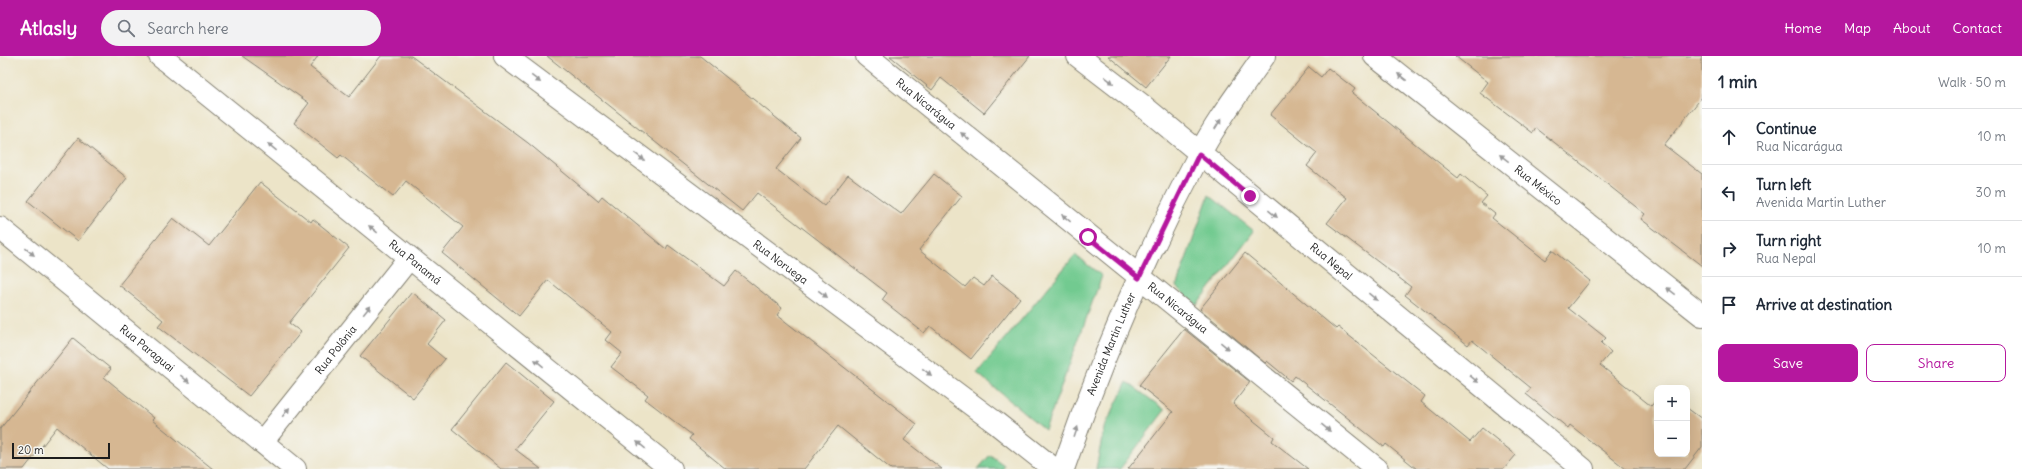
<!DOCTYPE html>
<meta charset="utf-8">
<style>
:root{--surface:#fff;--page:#f2f2f3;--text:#1f2937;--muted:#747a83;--line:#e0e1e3;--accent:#b5179e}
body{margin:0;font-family:Delius,sans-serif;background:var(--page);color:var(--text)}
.controls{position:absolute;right:12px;bottom:12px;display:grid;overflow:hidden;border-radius:8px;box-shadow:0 4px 16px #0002}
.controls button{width:36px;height:36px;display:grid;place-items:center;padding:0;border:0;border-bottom:1px solid var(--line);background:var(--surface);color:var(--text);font:20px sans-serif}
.scale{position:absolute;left:12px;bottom:10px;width:98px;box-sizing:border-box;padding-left:4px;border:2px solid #1c1c1c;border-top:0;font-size:11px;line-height:14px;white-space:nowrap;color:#1c1c1c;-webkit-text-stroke:3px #f6f6f2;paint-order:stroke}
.stop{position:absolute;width:12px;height:12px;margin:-9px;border:3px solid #b5179e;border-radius:50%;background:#fff}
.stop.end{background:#b5179e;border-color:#fff;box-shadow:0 1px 4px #0008}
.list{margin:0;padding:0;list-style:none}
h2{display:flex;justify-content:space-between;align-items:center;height:52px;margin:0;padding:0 16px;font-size:17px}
h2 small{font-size:13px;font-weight:400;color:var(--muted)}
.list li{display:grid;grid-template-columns:26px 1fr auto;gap:12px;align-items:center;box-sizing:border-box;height:56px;padding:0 16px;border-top:1px solid var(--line)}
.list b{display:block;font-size:15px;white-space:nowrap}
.list p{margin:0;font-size:13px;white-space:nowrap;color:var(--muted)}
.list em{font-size:13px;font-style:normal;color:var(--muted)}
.actions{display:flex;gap:8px;padding:12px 16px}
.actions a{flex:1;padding:9px 0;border:1px solid var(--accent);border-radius:8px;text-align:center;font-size:14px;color:var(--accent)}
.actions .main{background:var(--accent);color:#fff}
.icon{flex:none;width:22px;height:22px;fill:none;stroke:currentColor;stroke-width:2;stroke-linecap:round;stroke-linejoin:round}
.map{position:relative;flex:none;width:1702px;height:413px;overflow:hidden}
header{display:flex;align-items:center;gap:24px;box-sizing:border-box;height:56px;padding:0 20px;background:var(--accent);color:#fff}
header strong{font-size:19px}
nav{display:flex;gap:22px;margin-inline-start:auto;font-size:14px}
.search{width:280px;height:36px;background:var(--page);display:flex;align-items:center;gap:10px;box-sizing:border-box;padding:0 14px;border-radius:22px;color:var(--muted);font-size:15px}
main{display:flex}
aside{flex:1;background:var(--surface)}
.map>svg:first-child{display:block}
.green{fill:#72ca90;stroke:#477356}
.building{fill:#d6b792}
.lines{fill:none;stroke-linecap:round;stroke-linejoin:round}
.minor-casing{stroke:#848072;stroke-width:24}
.primary-casing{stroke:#848072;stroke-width:24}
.minor{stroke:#fff;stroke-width:22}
.primary{stroke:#fff;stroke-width:22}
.oneway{fill:#999}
.route{stroke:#b5179e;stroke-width:5}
.labels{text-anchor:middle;stroke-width:4;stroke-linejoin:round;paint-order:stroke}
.street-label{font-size:11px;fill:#1c1c1c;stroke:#f6f6f2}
</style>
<header>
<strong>Atlasly</strong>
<div class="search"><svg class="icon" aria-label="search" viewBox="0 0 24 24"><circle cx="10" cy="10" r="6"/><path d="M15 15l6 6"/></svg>Search here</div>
<nav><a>Home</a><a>Map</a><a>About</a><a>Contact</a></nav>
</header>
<main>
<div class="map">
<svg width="1702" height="413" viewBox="0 0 1702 413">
<rect width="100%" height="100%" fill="#f6f6f2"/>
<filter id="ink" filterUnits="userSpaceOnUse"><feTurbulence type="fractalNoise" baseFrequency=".025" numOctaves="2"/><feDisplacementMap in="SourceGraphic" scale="8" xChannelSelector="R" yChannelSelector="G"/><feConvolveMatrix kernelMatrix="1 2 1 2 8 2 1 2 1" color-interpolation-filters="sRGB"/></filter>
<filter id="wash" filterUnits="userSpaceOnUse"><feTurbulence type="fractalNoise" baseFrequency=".012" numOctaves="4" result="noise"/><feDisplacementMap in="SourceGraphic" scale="16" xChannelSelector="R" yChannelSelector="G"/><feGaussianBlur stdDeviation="0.9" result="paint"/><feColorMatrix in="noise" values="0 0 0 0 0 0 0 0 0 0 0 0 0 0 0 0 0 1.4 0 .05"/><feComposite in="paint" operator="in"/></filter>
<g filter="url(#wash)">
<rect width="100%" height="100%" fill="#ece4c8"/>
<g class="green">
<path d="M1209,139l45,36 -57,74 -21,-18z"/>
<path d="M1075,199l27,21 -57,154 -68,-57z"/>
<path d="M1127,326l38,28 -45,59h-24l8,-41z"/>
<path d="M990,399l14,10 -1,4h-25z"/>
</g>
<g id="blocks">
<g class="building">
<path d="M242,0h76l-8,11 39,30 32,-41h30l117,87 70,58 4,-5 64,53 2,-4 56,41 12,-15 46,37 -5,7 140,109 -13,16 38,29h-51l-53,-43 -34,43h-78l-37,-30 3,-4 -47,-36 3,-4 -37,-28 11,-14 -16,-13 6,-8 -64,-52 -29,36 -77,-63 21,-26 -57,-46 -13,16 -52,-42 -3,3 -44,-35 15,-20z"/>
<path d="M547,0h153l101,82 -25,31 48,37 24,-31 53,39 33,-40 28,22 -43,54 46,37 8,-9 11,8 8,-10 28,22 -49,61 -41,-33 -6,7 -42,-33 5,-7 -130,-100 -15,18z"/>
<path d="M890,0h140l-46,57 -43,-35 -9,12z"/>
<path d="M1108,0h63l-25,31z"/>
<path d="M1455,0h247v41l-38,48 38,29v92l-61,-47 4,-5 -109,-86 -3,5 -53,-40 8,-11z"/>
<path d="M1309,11l12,10 7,-9 27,21 -3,4 67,54 39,31 3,-4 26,22 -6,7 14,11 -3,4 53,42 7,-10 38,31 -22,27 38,30 -5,5 10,9 -11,13 51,41 6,-7v55h30v-46l15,11v28l-17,22h-59l-56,-44 -2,3 -42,-34 5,-6 -59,-48 -4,5 -63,-50 6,-8 -84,-64 20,-25 -40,-32 10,-13 -47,-38z"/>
<path d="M78,82l49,40 -49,63 -50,-40z"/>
<path d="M260,126l51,40 2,-3 36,29 -60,75 12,9 -52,64 -91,-70 5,-6 -44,-35 54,-67 36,28z"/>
<path d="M1245,197l91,76 2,-2 87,69 -4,6 49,40 12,-14 34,27 -12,14h-87l-31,-25 -2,3 -89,-71 -4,5 -24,-20 -2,2 -65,-54z"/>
<path d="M412,236l34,28 -19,24 18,15 -32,39 -53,-42z"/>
<path d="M1184,273l66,53 -17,22 41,33 -2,4 36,28h-180l45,-57 -34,-27z"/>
<path d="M73,282l38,31 -7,8 50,41 -2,2 61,49h-105l-51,-42 -33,42h-24v-40z"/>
<path d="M506,306l48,39 -39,48 26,20h-40l-49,-40z"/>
</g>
</g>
</g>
<g filter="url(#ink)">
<use href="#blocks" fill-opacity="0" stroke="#848072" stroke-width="1"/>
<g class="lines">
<defs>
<g id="minor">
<path id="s1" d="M160,0l511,413"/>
<path id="s2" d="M505,0l491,367 58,46"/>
<path id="s3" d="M867,0l510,413"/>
<path id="s4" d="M1078,0l65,50 440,363"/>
<path id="s5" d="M1375,0l327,259"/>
<path id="s6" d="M0,172l295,241"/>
<path id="s7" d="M262,386l147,-184"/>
</g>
<g id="primary">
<path id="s8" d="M1063,413c37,-107 83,-214 136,-314 18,-35 43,-67 65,-99"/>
</g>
</defs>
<use href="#minor" class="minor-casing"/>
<use href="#primary" class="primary-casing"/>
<use href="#minor" class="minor"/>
<use href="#primary" class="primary"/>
</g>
<defs><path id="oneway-solid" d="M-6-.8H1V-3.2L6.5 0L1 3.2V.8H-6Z"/></defs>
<g class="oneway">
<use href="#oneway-solid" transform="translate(1402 21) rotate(-142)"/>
<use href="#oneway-solid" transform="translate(536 23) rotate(37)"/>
<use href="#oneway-solid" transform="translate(1109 24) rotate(38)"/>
<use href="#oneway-solid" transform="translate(1218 68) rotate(-58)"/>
<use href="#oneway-solid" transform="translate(965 80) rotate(-141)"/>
<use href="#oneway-solid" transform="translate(272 91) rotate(-141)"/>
<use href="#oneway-solid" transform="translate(640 101) rotate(37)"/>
<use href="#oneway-solid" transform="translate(1504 102) rotate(-142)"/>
<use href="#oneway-solid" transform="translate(1273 158) rotate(39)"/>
<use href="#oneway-solid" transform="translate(1066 162) rotate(-141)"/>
<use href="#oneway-solid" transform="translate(373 173) rotate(-141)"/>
<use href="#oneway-solid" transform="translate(30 196) rotate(39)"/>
<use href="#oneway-solid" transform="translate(1671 235) rotate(-142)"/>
<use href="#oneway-solid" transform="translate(823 238) rotate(37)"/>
<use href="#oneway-solid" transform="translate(1373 241) rotate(39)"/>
<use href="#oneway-solid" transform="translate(367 254) rotate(-51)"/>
<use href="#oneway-solid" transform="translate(1225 290) rotate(39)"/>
<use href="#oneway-solid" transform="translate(539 307) rotate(-141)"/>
<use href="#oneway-solid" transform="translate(927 316) rotate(37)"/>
<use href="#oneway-solid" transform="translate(185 323) rotate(39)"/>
<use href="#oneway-solid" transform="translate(1474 323) rotate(39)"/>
<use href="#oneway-solid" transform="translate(286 356) rotate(-51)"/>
<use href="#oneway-solid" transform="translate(1326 372) rotate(39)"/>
<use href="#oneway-solid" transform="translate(1076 376) rotate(-71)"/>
<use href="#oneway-solid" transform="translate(641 389) rotate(-141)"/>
</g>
</g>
<g class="lines" filter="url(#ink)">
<path class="route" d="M1088,181l51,41 60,-124 51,42"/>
</g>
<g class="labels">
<g class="street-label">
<text dy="4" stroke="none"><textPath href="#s3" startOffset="76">Rua Nicarágua</textPath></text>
<text dy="4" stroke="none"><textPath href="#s5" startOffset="208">Rua México</textPath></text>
<text dy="4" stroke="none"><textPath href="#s2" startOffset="344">Rua Noruega</textPath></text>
<text dy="4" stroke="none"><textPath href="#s4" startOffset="326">Rua Nepal</textPath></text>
<text dy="4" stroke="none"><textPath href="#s1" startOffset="328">Rua Panamá</textPath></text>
<text dy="4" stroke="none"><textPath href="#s3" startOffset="400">Rua Nicarágua</textPath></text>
<text dy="4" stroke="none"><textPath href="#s8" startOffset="134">Avenida Martin Luther</textPath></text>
<text dy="4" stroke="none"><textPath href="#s6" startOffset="190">Rua Paraguai</textPath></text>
<text dy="4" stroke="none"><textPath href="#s7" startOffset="118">Rua Polônia</textPath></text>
</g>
</g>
</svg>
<div class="controls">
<button>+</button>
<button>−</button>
</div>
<div class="scale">20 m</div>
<div class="stop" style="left:1088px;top:181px"></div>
<div class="stop end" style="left:1250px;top:140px"></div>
</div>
<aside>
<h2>1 min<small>Walk · 50 m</small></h2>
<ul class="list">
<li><svg class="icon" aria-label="ahead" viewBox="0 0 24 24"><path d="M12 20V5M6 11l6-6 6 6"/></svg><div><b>Continue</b><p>Rua Nicarágua</p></div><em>10 m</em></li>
<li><svg class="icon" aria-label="left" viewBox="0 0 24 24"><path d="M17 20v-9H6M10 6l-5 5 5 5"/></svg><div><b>Turn left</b><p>Avenida Martin Luther</p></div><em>30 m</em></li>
<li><svg class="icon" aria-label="right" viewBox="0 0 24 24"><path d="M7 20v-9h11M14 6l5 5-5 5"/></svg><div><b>Turn right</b><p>Rua Nepal</p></div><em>10 m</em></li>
<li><svg class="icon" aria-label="arrive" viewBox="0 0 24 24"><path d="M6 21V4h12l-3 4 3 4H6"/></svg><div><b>Arrive at destination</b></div></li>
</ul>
<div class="actions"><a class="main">Save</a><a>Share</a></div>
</aside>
</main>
